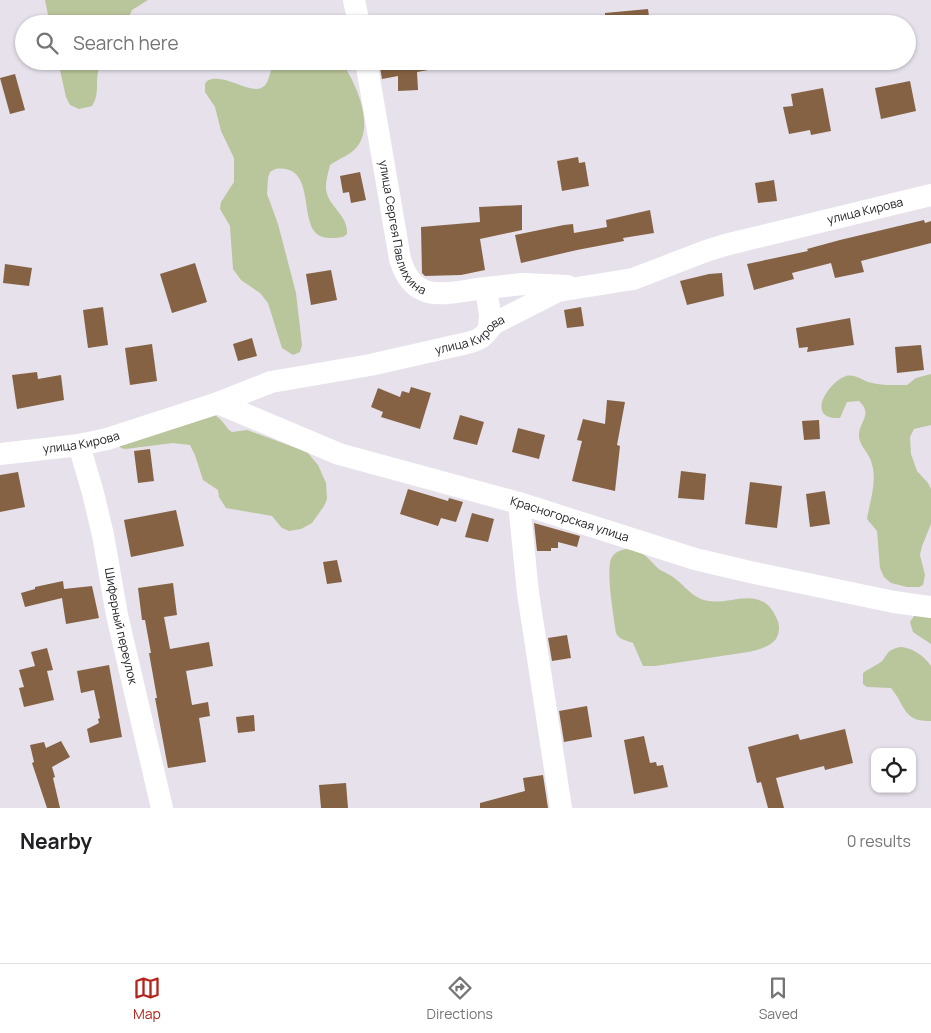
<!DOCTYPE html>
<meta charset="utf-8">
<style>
:root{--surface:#fff;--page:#f6f6f6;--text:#202124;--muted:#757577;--line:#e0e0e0;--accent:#b3241b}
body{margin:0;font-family:Manrope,sans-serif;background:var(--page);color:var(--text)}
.controls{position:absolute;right:15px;bottom:15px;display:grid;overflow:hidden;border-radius:10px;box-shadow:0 1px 4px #0004}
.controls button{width:45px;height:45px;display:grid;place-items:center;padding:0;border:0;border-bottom:1px solid var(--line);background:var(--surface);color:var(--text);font:25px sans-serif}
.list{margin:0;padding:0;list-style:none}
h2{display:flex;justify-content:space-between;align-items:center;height:65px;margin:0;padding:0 20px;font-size:21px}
h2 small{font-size:16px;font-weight:400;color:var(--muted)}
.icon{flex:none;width:28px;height:28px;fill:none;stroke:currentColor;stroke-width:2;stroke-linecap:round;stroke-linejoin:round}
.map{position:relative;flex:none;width:931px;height:808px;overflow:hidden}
.search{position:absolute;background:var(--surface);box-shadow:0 1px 4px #0004;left:15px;right:15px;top:15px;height:55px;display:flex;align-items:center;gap:12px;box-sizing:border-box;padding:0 18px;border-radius:28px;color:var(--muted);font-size:19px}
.sheet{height:155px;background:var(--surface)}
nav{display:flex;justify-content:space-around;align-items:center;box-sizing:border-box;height:70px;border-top:1px solid var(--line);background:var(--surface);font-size:14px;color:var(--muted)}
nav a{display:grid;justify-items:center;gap:2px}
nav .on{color:var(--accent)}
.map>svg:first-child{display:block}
.green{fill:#b9c59a}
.building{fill:#856243}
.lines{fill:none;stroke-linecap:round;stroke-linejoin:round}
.minor{stroke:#fff;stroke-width:22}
.labels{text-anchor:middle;stroke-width:4;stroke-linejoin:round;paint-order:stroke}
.street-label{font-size:12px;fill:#1c1b1e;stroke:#fff}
</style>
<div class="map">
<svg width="931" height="808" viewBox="0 0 931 808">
<rect width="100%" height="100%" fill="#e6e1eb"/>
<g class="green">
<path d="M45,0h103l-16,10 -6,14h-76z"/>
<path d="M58,61h45c-11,14 -1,31 -11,45l-13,3 -9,-4 -4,-8z"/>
<path d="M273,61h68c14,20 35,65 15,87 -7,8 -18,11 -26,17 -2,9 -6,20 -3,29 5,15 21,22 20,40l-4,3c-6,1 -17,2 -23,-1 -23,-12 -2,-73 -45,-67l-5,3 -2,6 -1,16 11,30 18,69 6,52 -2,7 -7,3 -11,-7 -14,-45 -8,-10 -19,-13 -8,-11 -3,-43 -10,-17 1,-7 13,-20v-24l-13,-27 -6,-24 -10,-15v-8l2,-3c18,-10 48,19 59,3 4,-6 5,-16 7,-23z"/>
<path d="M931,374v51l-17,4 -4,8 1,17 6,17 11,12 3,6v35l-9,22 -2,9 5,20 -2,10 -4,2h-12l-16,-4 -7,-6 -4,-9 -3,-37 -10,-12c3,-19 11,-39 4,-58 -3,-9 -11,-15 -12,-24 -1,-15 15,-22 0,-36l-12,1 -7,16c-35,2 -13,-35 6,-42 8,-2 15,3 22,6 12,4 27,3 39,3l9,-7z"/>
<path d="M215,415l6,5 8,10 3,2 15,-2 60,22 11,13 8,18 1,16 -3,7 -12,17 -11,6 -12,2 -7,-3 -10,-12 -46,-8 -7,-11 -1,-7 -15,-10 -8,-25 -5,-10 -17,-2 -48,6 -4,-1 -3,-4z"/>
<path d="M629,548c4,2 10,4 14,6 6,4 11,11 17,16 4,2 9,4 13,7 9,6 15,15 24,20 26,16 61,-18 79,20 4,7 4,15 0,22 -6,8 -19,11 -28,13l-93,14h-12l-10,-23c-7,-3 -14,-3 -17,-10 -2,-16 -11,-64 -4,-76 4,-6 10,-7 17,-9z"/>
<path d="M931,614v30l-18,-12 -3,-10 4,-6z"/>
<path d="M901,647c12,1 23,9 30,19v55c-28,1 -25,-15 -40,-33l-24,-1 -4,-3v-11c5,-4 10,-6 15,-9 11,-6 5,-14 23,-17z"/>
</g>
<g class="building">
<path d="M648,9l2,15h-45v-11z"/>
<path d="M379,61h54l1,8 -17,3 1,18 -20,1v-15l-16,3z"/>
<path d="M15,74l10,36 -15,4 -10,-36z"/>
<path d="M910,81l6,30 -35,8 -6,-31z"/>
<path d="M823,88l8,43 -20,4 -1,-5 -21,4 -6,-27 10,-1 -2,-12z"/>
<path d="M578,157l1,6 6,-1 4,24 -27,5 -5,-30z"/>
<path d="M360,172l6,28 -15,3 -2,-11 -6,1 -3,-17z"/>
<path d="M774,180l3,21 -19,2 -3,-20z"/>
<path d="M522,205v25l-42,9 5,31 -24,5 -36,1 -3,-3 -1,-46 59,-5 -1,-15z"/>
<path d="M650,210l4,23 -31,5 1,3 -47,9 -56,13 -6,-28 49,-10 9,-1 1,9 33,-6 -1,-7z"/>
<path d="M924,220l1,3 6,-2v22l-70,18 3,11 -29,6 -4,-15 -39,10 2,6 -40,11 -7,-26 61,-13 -1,-2 33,-9z"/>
<path d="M195,263l12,39 -35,11 -12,-39z"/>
<path d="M5,264l27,4 -3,18 -26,-3z"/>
<path d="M331,270l6,30 -26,5 -5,-31z"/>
<path d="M722,273l2,23 -37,9 -7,-24 29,-7z"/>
<path d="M103,307l5,38 -20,3 -5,-38z"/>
<path d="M581,307l3,19 -17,2 -3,-18z"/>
<path d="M850,318l4,27 -47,7 1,-5 -9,1 -3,-20z"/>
<path d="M252,338l5,18 -19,5 -5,-17z"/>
<path d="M152,344l5,37 -27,4 -5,-37z"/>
<path d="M921,345l3,25 -27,3 -2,-26z"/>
<path d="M37,372l1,7 23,-4 3,25 -47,9 -5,-34z"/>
<path d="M411,387l20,6 -11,36 -39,-12 2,-5 -12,-5 7,-19 22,9 2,-6 7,2z"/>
<path d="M607,400l18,2 -8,43 3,1 -5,45 -43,-10 10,-40 -5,-1 6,-21 22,5z"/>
<path d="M460,415l24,7 -7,23 -24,-6z"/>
<path d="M819,420l1,19 -16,1 -2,-19z"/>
<path d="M518,428l27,7 -6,24 -27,-7z"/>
<path d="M150,449l4,32 -16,2 -4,-32z"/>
<path d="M681,471l25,3 -2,26 -26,-2z"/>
<path d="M18,472l7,35 -25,5v-37z"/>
<path d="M750,482l32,4 -5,42 -32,-4z"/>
<path d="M408,489l40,12 1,-3 14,4 -7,20 -15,-4 -3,8 -38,-12z"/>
<path d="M825,491l5,33 -20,3 -4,-33z"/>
<path d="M176,510l8,36 -53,11 -7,-37z"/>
<path d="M472,513l22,6 -6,23 -23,-5z"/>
<path d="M534,523l46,13 -3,11 -19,-5v6h-7v3h-14z"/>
<path d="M337,560l5,22 -15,2 -4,-22z"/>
<path d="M63,581l1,8 28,-3 7,32 -33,6 -4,-26 -37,9 -4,-14 14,-4v-2z"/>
<path d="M173,583l4,32 -13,2 6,32 39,-7 4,24 -27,5 6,34 16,-3 2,14 -11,2 7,44 -38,6 -13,-70h2l-8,-45h2l-6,-33h-3l-4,-32z"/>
<path d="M567,635l4,23 -19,3 -4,-23z"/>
<path d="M47,648l6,22 -6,1 7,29 -30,7 -5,-19 5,-1 -5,-17 16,-4 -4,-14z"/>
<path d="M109,665l13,72 -32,6 -3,-14 12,-6 -1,-4 2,-1 -6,-28 -13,3 -4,-22z"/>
<path d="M587,706l5,31 -28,5 -5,-31z"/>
<path d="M254,715l1,16 -17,2 -2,-16z"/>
<path d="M845,729l8,34 -28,7 -1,-4 -48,12 8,30h-16l-7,-26 -4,1 -9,-36 50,-13 2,6z"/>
<path d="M644,736l6,27 6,-1 1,4 6,-1 5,22 -34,7 -10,-54z"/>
<path d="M61,741l9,16 -18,10 3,10 -2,1 7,30h-13l-15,-45 2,-1 -4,-17 14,-3 2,6z"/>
<path d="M543,775l5,33h-68v-5l45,-12 -2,-13z"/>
<path d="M346,783l2,25h-27l-2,-23z"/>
</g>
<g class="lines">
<g class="minor">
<path d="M354,0l5,24"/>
<path id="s1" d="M366,61l34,198c14,48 48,33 86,29l4,27 -1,12"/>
<path d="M486,288l37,-4 44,2"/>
<path id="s2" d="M218,403l121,51 180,49 176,56 55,13 144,30 37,5"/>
<path id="s3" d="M79,445l14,48 10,42 14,80 45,193"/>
<path id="s4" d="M0,454l79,-9 28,-6 111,-36 53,-21 99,-17 93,-21c7,-2 15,-3 20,-8 5,-4 7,-10 12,-13l63,-32 75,-12 73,-28 19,-6 206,-50"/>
<path d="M519,503l9,90 33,215"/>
</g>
</g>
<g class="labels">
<g class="street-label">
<text dy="4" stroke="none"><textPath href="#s4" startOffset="906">улица Кирова</textPath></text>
<text dy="4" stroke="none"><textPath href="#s1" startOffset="172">улица Сергея Павлихина</textPath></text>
<text dy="4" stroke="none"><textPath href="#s4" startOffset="488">улица Кирова</textPath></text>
<text dy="4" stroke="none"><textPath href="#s4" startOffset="82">улица Кирова</textPath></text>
<text dy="4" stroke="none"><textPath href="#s2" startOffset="371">Красногорская улица</textPath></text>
<text dy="4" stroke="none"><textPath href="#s3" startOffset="186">Шиферный переулок</textPath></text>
</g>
</g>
</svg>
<div class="controls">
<button><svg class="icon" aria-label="locate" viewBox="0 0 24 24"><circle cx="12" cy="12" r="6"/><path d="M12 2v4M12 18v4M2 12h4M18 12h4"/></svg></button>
</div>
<div class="search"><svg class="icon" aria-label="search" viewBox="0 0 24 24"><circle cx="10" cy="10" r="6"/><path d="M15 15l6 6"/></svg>Search here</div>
</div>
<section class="sheet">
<h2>Nearby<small>0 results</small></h2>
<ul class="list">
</ul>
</section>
<nav>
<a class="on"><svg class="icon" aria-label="map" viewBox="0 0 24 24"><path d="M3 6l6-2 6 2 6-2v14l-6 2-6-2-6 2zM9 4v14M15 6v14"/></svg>Map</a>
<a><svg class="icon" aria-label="directions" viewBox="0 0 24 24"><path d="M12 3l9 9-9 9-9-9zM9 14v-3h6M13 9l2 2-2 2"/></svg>Directions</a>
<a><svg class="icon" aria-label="saved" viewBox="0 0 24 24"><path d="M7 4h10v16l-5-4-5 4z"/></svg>Saved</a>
</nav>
